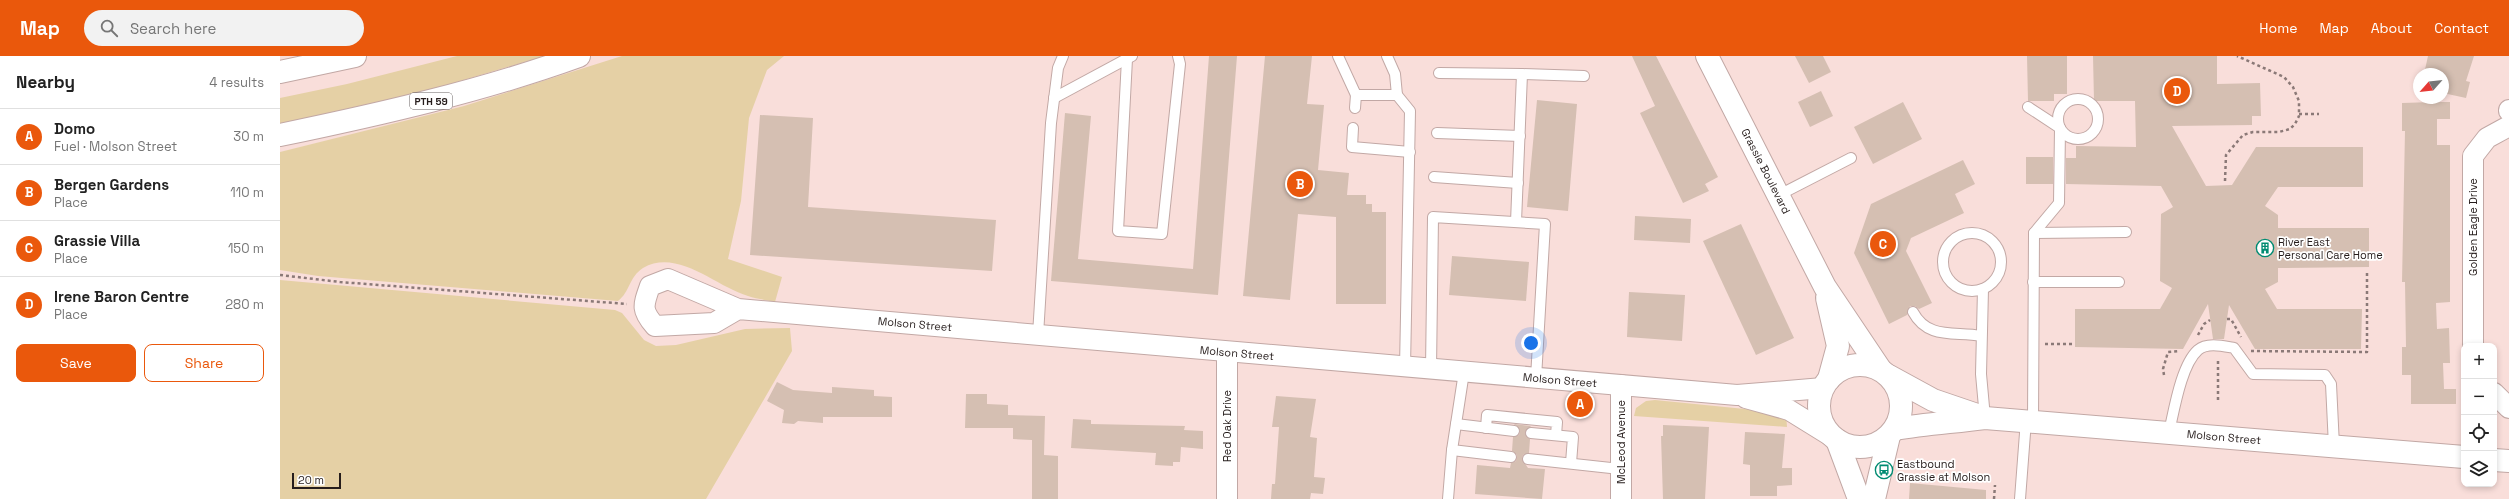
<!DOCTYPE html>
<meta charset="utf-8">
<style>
:root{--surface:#fff;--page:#f2f2f2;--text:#222;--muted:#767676;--line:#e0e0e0;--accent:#ea580c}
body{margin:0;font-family:"Space Grotesk",sans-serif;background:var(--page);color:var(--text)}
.controls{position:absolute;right:12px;bottom:12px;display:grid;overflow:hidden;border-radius:8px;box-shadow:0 2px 6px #0003}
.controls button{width:36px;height:36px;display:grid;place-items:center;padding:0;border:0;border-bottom:1px solid var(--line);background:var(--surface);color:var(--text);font:20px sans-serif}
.compass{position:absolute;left:2133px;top:12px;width:36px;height:36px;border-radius:50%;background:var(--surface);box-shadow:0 2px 6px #0003;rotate:243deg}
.scale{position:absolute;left:12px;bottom:10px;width:49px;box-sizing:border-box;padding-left:4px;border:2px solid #261d1c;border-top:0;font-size:11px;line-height:14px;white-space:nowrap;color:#261d1c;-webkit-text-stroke:3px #fff;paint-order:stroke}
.you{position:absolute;left:1251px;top:287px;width:14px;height:14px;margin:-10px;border:3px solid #fff;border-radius:50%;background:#1a73e8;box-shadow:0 0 0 6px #1a73e833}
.badge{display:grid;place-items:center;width:26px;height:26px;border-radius:50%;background:var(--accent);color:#fff;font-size:13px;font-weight:700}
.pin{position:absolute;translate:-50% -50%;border:2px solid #fff;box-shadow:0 1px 4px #0006}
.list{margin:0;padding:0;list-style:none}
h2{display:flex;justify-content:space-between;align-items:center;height:52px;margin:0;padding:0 16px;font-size:17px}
h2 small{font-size:13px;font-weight:400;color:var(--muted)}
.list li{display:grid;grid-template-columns:26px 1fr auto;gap:12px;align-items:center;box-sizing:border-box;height:56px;padding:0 16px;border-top:1px solid var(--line)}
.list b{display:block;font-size:15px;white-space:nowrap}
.list p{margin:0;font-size:13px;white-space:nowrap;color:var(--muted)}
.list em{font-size:13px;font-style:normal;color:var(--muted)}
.actions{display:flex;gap:8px;padding:12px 16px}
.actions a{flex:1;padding:9px 0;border:1px solid var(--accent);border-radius:8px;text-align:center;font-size:14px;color:var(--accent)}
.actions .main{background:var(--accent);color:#fff}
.icon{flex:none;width:22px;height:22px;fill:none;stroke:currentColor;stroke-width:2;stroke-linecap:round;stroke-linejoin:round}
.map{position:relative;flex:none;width:2229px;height:443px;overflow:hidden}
header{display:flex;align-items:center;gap:24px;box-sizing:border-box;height:56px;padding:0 20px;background:var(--accent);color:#fff}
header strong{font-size:19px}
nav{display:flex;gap:22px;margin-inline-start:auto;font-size:14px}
.search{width:280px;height:36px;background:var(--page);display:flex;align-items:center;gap:10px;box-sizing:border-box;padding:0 14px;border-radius:22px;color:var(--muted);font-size:15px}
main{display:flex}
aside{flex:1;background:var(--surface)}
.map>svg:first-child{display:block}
.green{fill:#e5d0a5}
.building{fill:#d5bfb2}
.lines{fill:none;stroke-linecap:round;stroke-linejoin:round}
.service-casing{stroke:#c2a8a5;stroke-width:12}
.minor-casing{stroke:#c2a8a5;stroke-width:22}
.tertiary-casing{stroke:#c2a8a5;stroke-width:24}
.primary-casing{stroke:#c2a8a5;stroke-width:24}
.path{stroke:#8b7977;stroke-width:2.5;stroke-dasharray:3 3;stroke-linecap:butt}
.service{stroke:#fff;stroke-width:10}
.minor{stroke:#fff;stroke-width:20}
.tertiary{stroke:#fff;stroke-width:22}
.primary{stroke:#fff;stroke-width:22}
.labels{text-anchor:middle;stroke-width:3.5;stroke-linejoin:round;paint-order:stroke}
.shield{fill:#fff;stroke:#676160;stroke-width:1}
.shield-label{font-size:10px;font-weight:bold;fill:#261d1c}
.street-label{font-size:11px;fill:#261d1c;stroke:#fff}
.poi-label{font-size:11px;fill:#261d1c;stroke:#fff;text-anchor:start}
</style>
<header>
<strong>Map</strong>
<div class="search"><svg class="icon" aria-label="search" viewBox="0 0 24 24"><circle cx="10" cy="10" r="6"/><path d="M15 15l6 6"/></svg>Search here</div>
<nav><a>Home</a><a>Map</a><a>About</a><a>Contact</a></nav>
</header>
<main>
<aside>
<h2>Nearby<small>4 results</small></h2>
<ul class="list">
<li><span class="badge">A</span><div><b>Domo</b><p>Fuel · Molson Street</p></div><em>30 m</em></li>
<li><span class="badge">B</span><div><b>Bergen Gardens</b><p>Place</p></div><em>110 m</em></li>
<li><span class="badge">C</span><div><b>Grassie Villa</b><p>Place</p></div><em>150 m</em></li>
<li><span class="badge">D</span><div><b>Irene Baron Centre</b><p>Place</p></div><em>280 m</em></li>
</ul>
<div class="actions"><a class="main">Save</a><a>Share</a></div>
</aside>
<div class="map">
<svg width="2229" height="443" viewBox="0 0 2229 443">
<rect width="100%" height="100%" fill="#f9deda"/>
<g class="green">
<path d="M177,0h88l-115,34 -150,34v-26l67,-14z"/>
<path d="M342,0h162l-17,14 -18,48 -8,83 -13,58 54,18 -7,25c-8,-2 -18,-3 -27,-6 -32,-9 -70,-48 -105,-28 -14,9 -13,24 -25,33l-300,-25 -38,-6v-118l184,-46z"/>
<path d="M0,224l335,30 7,3 22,27 12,6 20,-1 69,-16 45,-1 2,23 -86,148h-426z"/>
<path d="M1375,344l131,13 1,14 -153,-11 2,-8 10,-7z"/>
</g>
<g class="building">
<path d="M929,0h28l-19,239 -167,-14 14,-168 26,3 -13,143 115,10z"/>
<path d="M985,0h47l-5,48 17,1 -6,65 31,3 -2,22h19v9h6v8h14v92h-50v-87l-38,-3 -8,86 -47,-4z"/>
<path d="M1352,0h24l62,121 -13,7 4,7 -26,12 -43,-90 15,-7z"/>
<path d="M1515,0h28l8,16 -22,11z"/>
<path d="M1747,0h40v38h-13v7h-26z"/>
<path d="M1813,0h124v28l43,-1 1,33h-9v9l-80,1 34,60 26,-1 24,-38h107v40h-85l-13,19 13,9v13h91v39l-91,1v14l-13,7 12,20h85l-1,40h-106l-26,-44 -5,34h-11l-5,-35 -25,45 -108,-2v-38h85l12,-21 -12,-7 1,-67 12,-7 -12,-21 -95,-2v-26h10v-12l60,1 -1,-46h-41z"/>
<path d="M2148,0h46l-8,25 4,1 -4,16 -23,-5v-19h-19z"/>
<path d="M1541,35l12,25 -23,11 -12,-25z"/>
<path d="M1257,44l40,4 -9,107 -41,-4z"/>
<path d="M1623,46l19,37 -49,25 -19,-37z"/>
<path d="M2153,46h17v17h-13v26h13v157l-14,1 1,26 12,-1 1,35h-7l1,26h12v15h-45v-29h-9v-28h4l-1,-65h-3l3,-151h-3v-28z"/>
<path d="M480,59l53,3 -5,89 188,13 -4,51 -242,-16z"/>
<rect x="1746" y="101" width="27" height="27"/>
<path d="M1683,104l12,24 -20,10 9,19 -53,25 -5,13 26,52 -13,6 -4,-3h-5l-3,9 -18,9 -35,-71 17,-49z"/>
<path d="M1355,160l56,3 -1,24 -56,-3z"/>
<path d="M1461,168l53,114 -38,17 -53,-114z"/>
<path d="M1172,200l77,6 -3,39 -77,-6z"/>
<path d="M1349,236l56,3 -3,46 -55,-4z"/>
<path d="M497,326l16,8 39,3v-6l42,3v6l18,1v20h-69v6l-25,-2 -4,3 -12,-1 2,-13 -17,-9z"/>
<path d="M686,338h21v10l21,1v10l37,1 -1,39 14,1v43h-26v-59l-19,-1v-11h-48z"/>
<path d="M996,340l40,3 -6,38 7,1 -3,39 11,1 -2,16 -12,-1 -1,6h-39l1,-15h3l4,-57h-7z"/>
<path d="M793,363l18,1v4l94,2 -1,4 19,1v18l-22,-2 -1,15h-7v4l-18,-1 1,-12 -85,-5z"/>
<path d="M1234,368l17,2 -6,7 5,6 -1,14 -6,2 -1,4 6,9 17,1 -3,30 -67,-5 2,-29 33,3 1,-5 5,-2 1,-6 -5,-4 1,-14 6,-2 1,-4z"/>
<path d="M1383,369l46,2 -4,72h-42l-2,-63h2z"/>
<path d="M1465,376l40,2 -3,34h10v17l-15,1v10h-27v-31l-7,-1z"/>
<path d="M1630,427l76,7v9h-77z"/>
</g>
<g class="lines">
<defs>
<g id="service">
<path d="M1058,0l18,39h41l13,16 -5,256"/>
<path d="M1107,0l8,18 2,21"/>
<path d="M847,3l-9,172 44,3 18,-170 -2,-8"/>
<path d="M1159,17l83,1 -6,148"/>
<path d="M1242,18l62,2"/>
<path d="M774,42l78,-42"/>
<circle cx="1798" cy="63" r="20"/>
<path d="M1748,51l32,21 -1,75 -25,30 -1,188"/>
<path d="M1075,52l1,-13"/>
<path d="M1073,72l-1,19 58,5"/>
<path d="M1157,77l83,3"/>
<path d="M1154,121l84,6"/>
<path d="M1499,139l72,-37"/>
<path d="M1754,177l92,-1"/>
<circle cx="1692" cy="206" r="29"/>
<path d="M1753,226h86"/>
<path d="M1703,233l-2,85 4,44"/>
<path d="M1633,256c15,28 42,19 68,24"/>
<path d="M758,279l13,-212 7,-55 5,-12"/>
<path d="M1151,313l2,-152 112,7 -9,154"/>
<path d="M1184,316l-12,78 59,7"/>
<path d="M1176,368l58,7"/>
<path d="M1206,372l1,-13 70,7 -1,13"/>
<path d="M1889,376c5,-21 12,-67 29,-82 9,-8 25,-4 36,-2l19,26 72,1 6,9 3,62"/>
<path d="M1251,377l42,4 -2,26"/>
<path d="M1248,403l92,10"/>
<path d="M1168,443l4,-49"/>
<path d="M1740,443l6,-79"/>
</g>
<g id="minor">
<path d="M2229,54v1"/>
<path d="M458,253l-70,-30 -18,7c-7,20 -9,24 5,40l59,-3 24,-14 999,86 86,-7"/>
<path d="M2193,290v-190l14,-18 22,-12"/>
<path d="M947,296v147"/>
<path d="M1341,329v114"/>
<path d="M2214,337l15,15"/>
<path d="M1466,342l43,12 42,26"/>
</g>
<g id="tertiary">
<path d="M1427,0l118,231 55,82"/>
<path d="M1547,242l11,48 -9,33"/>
<circle cx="1580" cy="350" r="41"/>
<path d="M1609,320l44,24 47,16"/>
<path d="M1615,373c30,-5 60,-7 90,-11l479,39"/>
<path d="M1557,384l22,59"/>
<path d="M2214,404l15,1"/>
<path d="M1594,443l15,-63"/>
</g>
<g id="primary">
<path d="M0,16l75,-16"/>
<path d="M0,79c101,-21 202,-44 299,-79"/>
</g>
</defs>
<use href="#service" class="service-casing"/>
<use href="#minor" class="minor-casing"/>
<use href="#tertiary" class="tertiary-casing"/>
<use href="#primary" class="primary-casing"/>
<g class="path">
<path d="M2019,58h20"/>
<path d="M1945,125l1,-26 17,-20 10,-3h26l11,-3 5,-5 4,-8v-15l-6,-14 -9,-10 -47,-21"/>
<path d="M0,219l60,7 287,22"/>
<path d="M1947,263h4l10,18"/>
<path d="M1918,279l6,-11 6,-4"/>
<path d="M1765,288h27"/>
<path d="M1971,295l116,1v-82"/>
<path d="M1884,319l-1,-6 5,-17 12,-1"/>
<path d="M1938,344v-42"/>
<path d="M1714,443l1,-14"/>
</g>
<use href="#service" class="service"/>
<use href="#minor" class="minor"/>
<use href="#tertiary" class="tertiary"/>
<use href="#primary" class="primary"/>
</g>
<defs>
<symbol id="building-ring" viewBox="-11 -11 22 22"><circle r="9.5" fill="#fff" stroke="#008b72" stroke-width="1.5"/><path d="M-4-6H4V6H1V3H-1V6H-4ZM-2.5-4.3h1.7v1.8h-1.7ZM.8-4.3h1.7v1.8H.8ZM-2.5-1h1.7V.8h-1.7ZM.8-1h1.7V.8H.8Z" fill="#008b72"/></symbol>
<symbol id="bus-ring" viewBox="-11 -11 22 22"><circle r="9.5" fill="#fff" stroke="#008b72" stroke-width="1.5"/><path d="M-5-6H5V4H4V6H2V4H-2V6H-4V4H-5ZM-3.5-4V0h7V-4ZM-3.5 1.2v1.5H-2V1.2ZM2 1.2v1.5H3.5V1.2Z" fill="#008b72"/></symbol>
</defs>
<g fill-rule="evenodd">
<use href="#building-ring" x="1975" y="182" width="20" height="20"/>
<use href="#bus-ring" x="1594" y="404" width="20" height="20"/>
</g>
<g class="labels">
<rect class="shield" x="130" y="37" width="42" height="16" rx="3"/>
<g class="shield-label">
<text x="151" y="49">PTH 59</text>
</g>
<g class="street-label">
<text transform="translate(1486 115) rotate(63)" y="4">Grassie Boulevard</text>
<text transform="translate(2193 171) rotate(-90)" y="4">Golden Eagle Drive</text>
<text transform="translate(635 268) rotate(5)" y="4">Molson Street</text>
<text transform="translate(957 297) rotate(5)" y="4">Molson Street</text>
<text transform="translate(1280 324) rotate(5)" y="4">Molson Street</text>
<text transform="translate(947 370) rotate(-90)" y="4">Red Oak Drive</text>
<text transform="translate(1944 381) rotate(5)" y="4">Molson Street</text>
<text transform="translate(1341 386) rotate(-90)" y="4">McLeod Avenue</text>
</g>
<g class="poi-label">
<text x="1998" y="190">River East<tspan x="1998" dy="13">Personal Care Home</tspan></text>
<text x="1617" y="412">Eastbound<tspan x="1617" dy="13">Grassie at Molson</tspan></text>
</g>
</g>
</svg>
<div class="controls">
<button>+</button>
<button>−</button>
<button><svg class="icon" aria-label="locate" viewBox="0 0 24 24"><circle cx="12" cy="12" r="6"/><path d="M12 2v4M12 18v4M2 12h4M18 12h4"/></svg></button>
<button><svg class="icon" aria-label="layers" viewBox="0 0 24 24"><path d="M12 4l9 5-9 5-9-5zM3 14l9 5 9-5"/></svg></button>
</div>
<svg class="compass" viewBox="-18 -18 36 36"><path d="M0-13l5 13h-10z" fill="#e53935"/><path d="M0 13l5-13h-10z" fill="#767676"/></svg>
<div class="scale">20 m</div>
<div class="you"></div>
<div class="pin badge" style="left:1300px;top:348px">A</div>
<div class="pin badge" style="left:1020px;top:128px">B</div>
<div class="pin badge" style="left:1603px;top:188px">C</div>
<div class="pin badge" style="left:1897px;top:35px">D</div>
</div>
</main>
